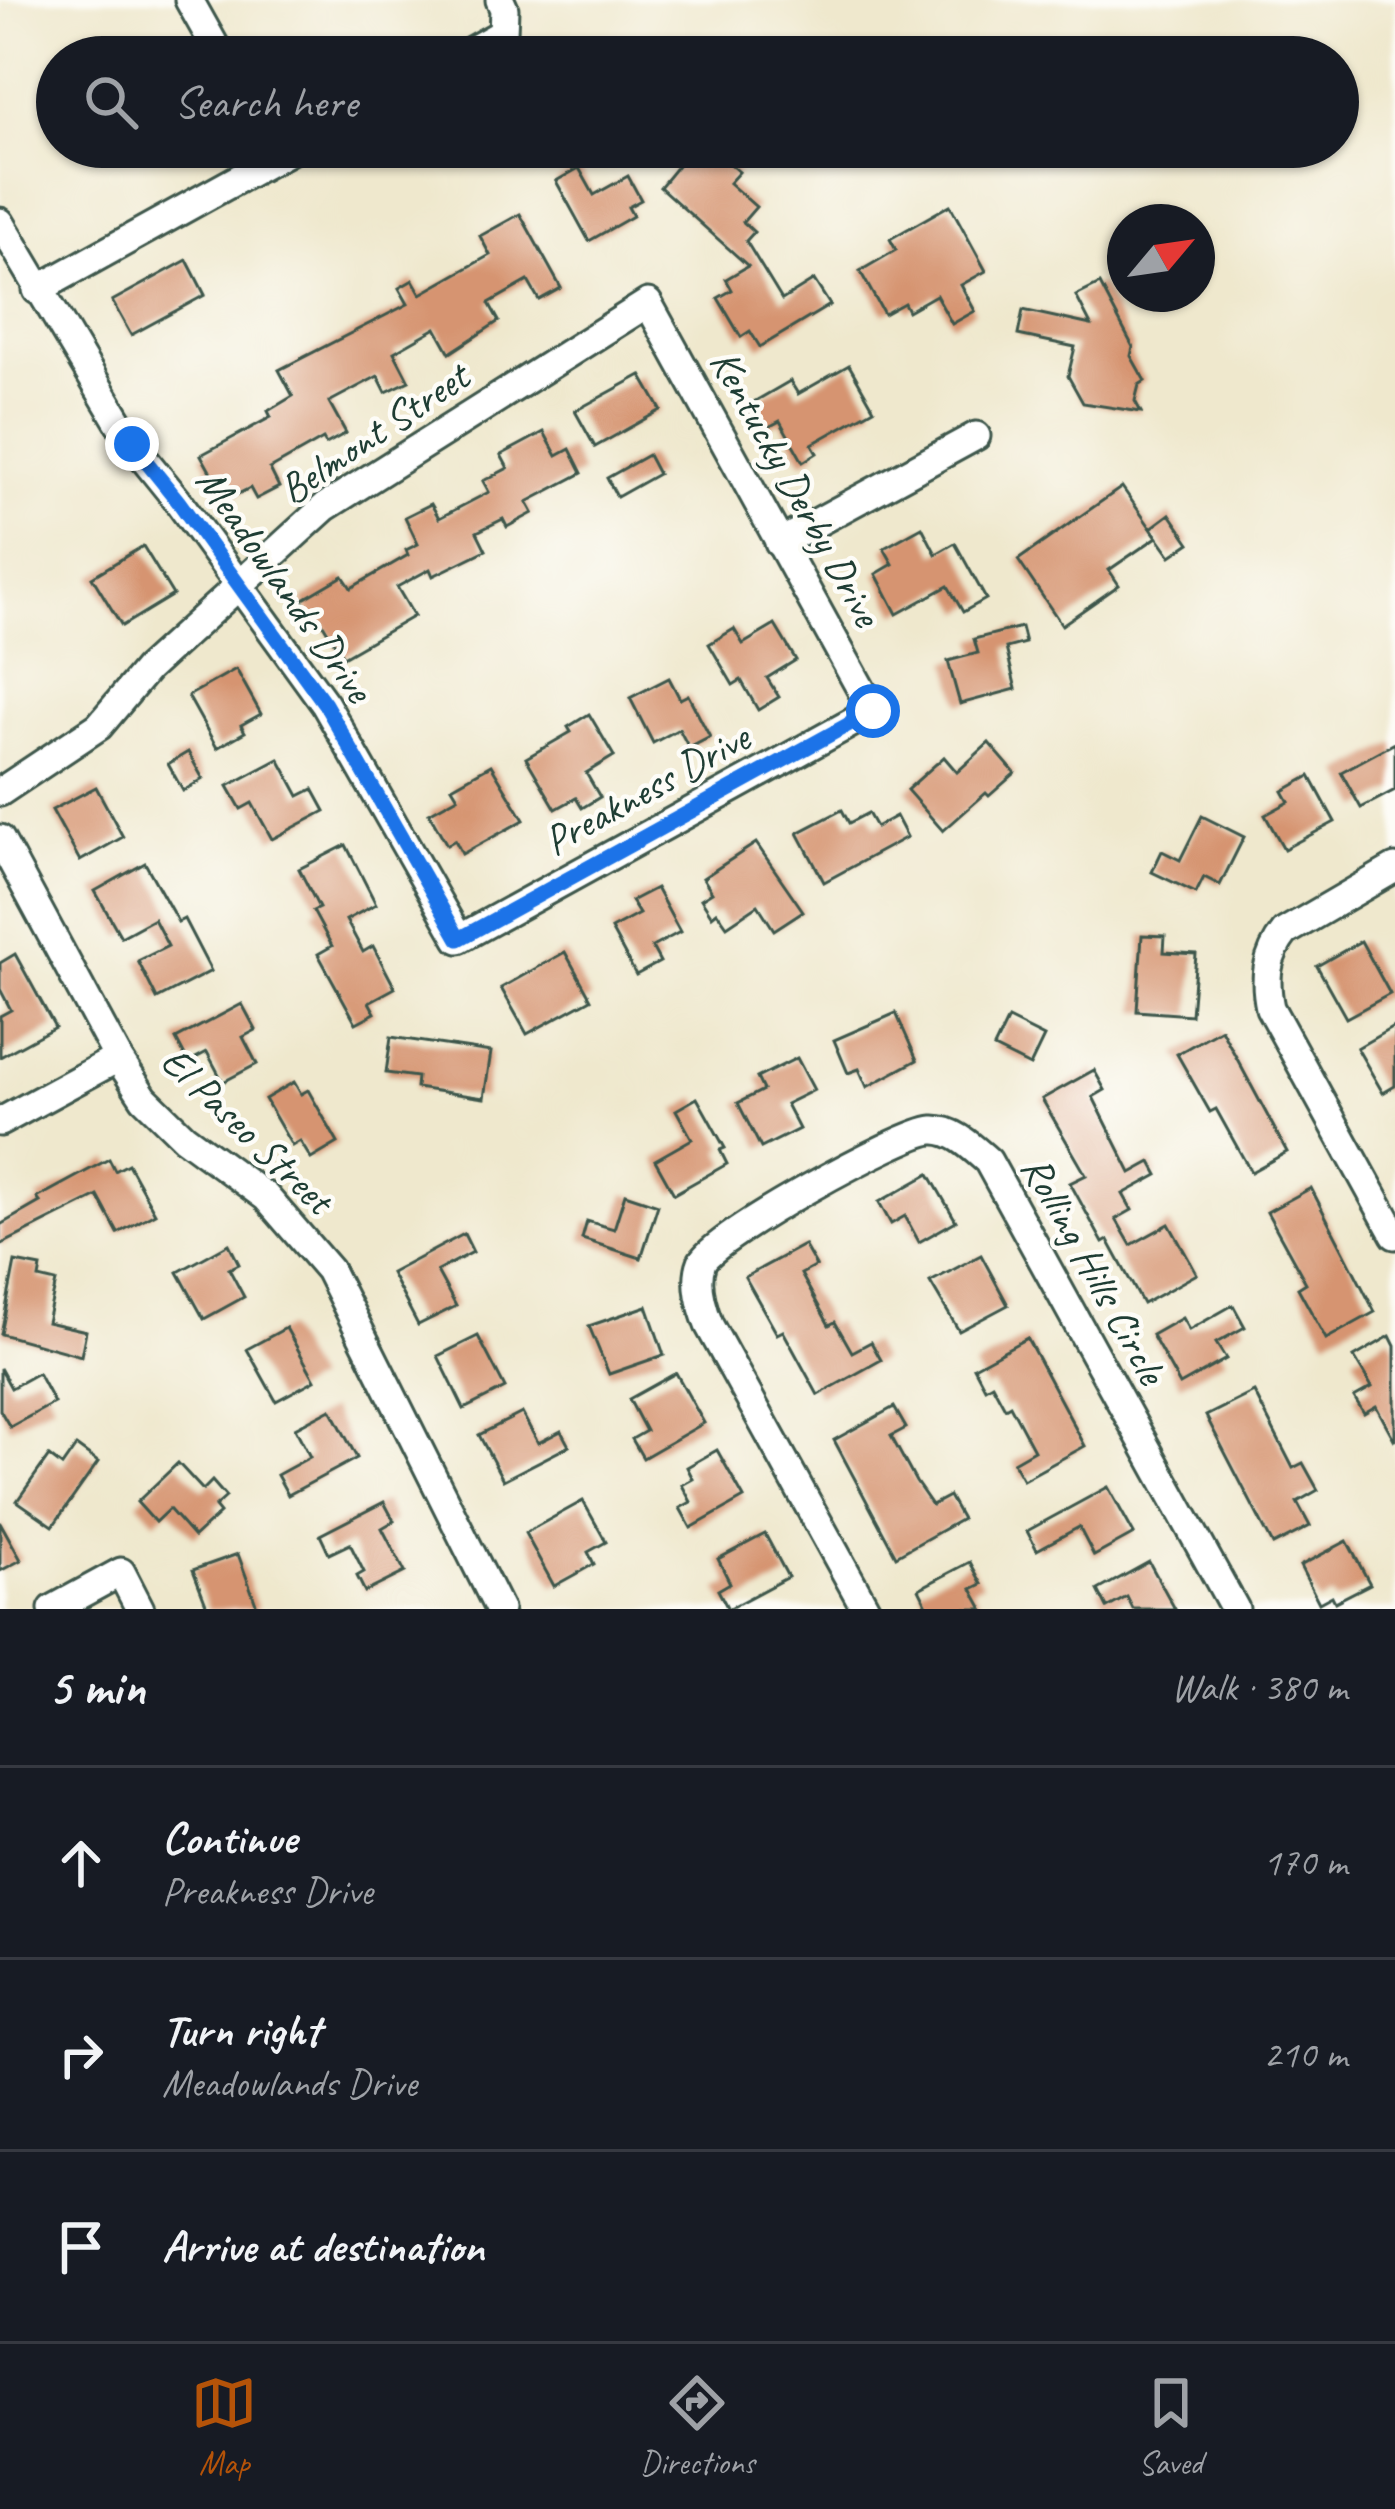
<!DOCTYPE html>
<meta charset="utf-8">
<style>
:root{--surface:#171b24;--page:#20242c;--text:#f1f3f6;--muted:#9ea1a6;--line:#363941;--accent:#b45309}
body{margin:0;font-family:Caveat,sans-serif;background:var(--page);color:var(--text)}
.compass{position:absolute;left:1107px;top:204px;width:108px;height:108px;border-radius:50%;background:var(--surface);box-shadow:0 3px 9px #0004;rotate:61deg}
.stop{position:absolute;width:36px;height:36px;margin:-27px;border:9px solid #1a73e8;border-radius:50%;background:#fff}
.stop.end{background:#1a73e8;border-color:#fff;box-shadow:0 3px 12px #0008}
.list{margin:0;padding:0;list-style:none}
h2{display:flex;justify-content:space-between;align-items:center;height:156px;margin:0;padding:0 48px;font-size:51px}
h2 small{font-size:39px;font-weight:400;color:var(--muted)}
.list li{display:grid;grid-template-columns:78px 1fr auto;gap:36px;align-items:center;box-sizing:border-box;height:192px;padding:0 48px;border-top:3px solid var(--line)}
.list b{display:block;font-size:45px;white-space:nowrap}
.list p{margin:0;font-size:39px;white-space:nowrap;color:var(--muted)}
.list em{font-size:39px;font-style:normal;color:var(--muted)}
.icon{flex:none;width:66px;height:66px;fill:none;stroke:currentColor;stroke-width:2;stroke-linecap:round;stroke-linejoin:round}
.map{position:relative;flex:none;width:1395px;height:1609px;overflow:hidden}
.search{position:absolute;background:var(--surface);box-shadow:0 3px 9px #0004;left:36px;right:36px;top:36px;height:132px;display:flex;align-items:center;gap:30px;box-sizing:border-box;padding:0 42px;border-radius:66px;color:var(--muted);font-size:45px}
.sheet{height:732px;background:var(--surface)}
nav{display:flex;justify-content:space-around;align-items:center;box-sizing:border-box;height:168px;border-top:3px solid var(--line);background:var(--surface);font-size:33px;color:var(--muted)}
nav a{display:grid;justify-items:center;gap:6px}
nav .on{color:var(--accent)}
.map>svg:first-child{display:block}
.building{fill:#d69471}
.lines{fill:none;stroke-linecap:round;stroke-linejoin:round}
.minor-casing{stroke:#3e574b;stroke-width:33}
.minor{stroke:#fff;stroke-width:27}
.route{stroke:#1a73e8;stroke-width:15}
.labels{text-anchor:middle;stroke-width:9;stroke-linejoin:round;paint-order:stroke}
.street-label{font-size:42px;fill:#1f3d34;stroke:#fdfcf7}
</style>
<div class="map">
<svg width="1395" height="1609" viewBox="0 0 1395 1609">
<rect width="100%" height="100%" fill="#fdfcf7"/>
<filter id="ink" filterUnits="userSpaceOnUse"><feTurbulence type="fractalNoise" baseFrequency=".00833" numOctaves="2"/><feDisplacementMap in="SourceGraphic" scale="24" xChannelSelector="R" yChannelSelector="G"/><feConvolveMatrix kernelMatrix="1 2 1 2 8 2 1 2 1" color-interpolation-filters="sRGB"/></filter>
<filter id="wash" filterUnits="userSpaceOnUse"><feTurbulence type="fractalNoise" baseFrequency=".004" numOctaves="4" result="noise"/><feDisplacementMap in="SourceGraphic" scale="48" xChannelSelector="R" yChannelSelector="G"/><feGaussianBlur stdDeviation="2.7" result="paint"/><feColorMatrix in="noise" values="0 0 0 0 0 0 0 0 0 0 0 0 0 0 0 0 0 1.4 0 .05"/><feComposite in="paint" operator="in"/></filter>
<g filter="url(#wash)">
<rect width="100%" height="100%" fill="#efe8cd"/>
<g id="blocks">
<g class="building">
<path d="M693,147h17l29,25 -10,11 27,24 -13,15 11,10 -8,9 36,59 32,-20 16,25 -70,42 -10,-16 -9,6 -23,-39 14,-8 -6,-11 22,-13 -88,-79z"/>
<path d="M579,168l15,27 34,-19 13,24 -13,7 5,9 -44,25 -33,-60z"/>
<path d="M950,205l36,66 -25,14 14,26 -23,13 -16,-29 -28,16 -4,-8 -20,11 -24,-43 36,-21 -6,-11z"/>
<path d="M520,214l41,74 -22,12 -11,-19 -39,22 10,18 -49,32 -14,-25 -42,24 15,29 -23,11 -8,-16 -49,26 17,31 -20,11 -3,-5 -53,30 9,18 -23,12 -6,-11 -24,12 -25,-45 70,-38 -3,-6 25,-15 -14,-26 129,-66 -9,-16 14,-8 8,14 69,-39 -10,-19z"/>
<path d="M187,260l18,35 -74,40 -19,-34z"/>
<path d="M1100,284l33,63 -2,9 14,25 -6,4 -4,16 6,11 -58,-9 -15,-27 7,-29 -57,-12 5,-25 68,15 -15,-29z"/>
<path d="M849,365l25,44 -62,35 5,9 -14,9 -23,-41 -21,11 -14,-25 45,-26 8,13z"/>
<path d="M641,375l20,35 -66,37 -20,-36z"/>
<path d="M544,432l13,24 13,-7 12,24 -55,29 6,11 -26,14 -4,-8 -26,13 9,18 -53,26 -3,-7 -33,18 17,29 -71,41 -23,-38 -5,3 -13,-22 41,-24 8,12 57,-33 -2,-5 12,-6 -13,-27 26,-13 8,14 50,-26 -6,-11 25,-13 -7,-13z"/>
<path d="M648,455l10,19 -41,23 -10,-19z"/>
<path d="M1122,487l35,50 -48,33 10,15 -57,40 -44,-65z"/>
<path d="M1170,514l20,29 -19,13 -20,-28z"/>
<path d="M922,527l14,27 19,-11 31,56 -23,13 -15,-26 -51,28 -21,-40 17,-10 -9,-16z"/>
<path d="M143,546l30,49 -51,31 -30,-49z"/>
<path d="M775,625l21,35 -29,18 12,19 -21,13 -17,-30 -8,5 -24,-41 25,-15 9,15z"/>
<path d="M1021,627l4,16 -19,5 10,41 -56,15 -12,-43 30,-8 -4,-14z"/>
<path d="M236,669l25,45 -20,11 4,7 -28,16 -29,-52z"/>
<path d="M669,678l11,21 8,-4 22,42 -21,11 -10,-19 -26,14 -23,-45z"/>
<path d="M589,714l25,42 -28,17 14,24 -18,11 -6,-10 -20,11 -30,-51 45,-26 -3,-5z"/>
<path d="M989,743l26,30 -26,23 -3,-3 -43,38 -36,-41 37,-33 13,15z"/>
<path d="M1395,743v47l-34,18 -20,-36z"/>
<path d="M188,752l15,27 -20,12 -15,-27z"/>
<path d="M279,759l20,37 14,-7 12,22 -53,28 -20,-36 -11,6 -13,-23z"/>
<path d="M491,765l33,55 -62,34 -7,-14 -8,5 -18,-32 29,-16 -6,-10z"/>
<path d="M1310,776l25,46 -51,27 -19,-34 24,-13 -6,-11z"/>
<path d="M96,787l27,50 -43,24 -28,-51z"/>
<path d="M842,810l7,13 19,-10 8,14 20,-11 11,21 -83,45 -26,-49z"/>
<path d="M1202,816l42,21 -24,48 -16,-8 -8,16 -44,-21 10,-21 18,9z"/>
<path d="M756,843l47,68 -29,19 -16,-25 -31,21 -10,-14 -5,4 -11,-17 11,-7 -9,-14z"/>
<path d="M346,845l30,59 -30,16 17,32 10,-6 22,42 -26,14 6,11 -19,10 -38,-69 14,-8 -19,-35 6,-3 -20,-39z"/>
<path d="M145,863l33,59 6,-3 27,52 -54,28 -19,-38 30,-15 -14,-27 -33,18 -26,-46z"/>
<path d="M656,888l24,44 -28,15 8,15 -24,13 -25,-46 28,-15 -8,-13z"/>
<path d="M1142,935l23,1 -1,16 32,2 -5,61 -54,-4z"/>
<path d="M1361,941l29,53 -44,24 -29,-52z"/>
<path d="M565,952l26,47 -64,35 -26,-46z"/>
<path d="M15,954l40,73 -55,30v-41l11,-6 -11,-21v-26z"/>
<path d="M242,1004l14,26 -13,7 14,27 -34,18 -16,-30 -19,10 -12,-23z"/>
<path d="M896,1013l21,47 -50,27 -8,-18 -11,4 -14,-33z"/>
<path d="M1008,1019l36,18 -14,29 -36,-18z"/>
<path d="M1395,1026v60l-12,7 -26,-45z"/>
<path d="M1221,1029l66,123 -36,20 -35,-63 -6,3 -33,-58z"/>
<path d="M391,1037l100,15 -7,46 -68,-10 1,-11 -31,-4z"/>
<path d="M797,1058l17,32 -28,14 13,25 -38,19 -23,-45 25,-13 -6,-12z"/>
<path d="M1094,1070l11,20 -12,7 38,76 20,-11 7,13 -35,19 9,16 -16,9 15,26 38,-21 28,50 -54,30 -35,-64 -5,3 -33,-60 16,-8 -44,-76z"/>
<path d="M294,1082l7,12 7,-4 30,53 -27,16 -11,-18 -8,5 -27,-47z"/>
<path d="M697,1098l28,50 -5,2 7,14 -53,30 -19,-34 37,-21 -16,-29z"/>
<path d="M109,1159l6,12 13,-7 27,49 -37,20 -20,-37 -98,49v-20l40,-23 -3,-4z"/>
<path d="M929,1174l27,47 -37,21 -14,-26 -14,8 -12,-22z"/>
<path d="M1311,1188l64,124 -49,27 -28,-51 8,-5 -39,-71z"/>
<path d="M625,1194l33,11 -17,53 -59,-19 5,-18 27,8z"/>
<path d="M464,1234l9,18 -36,19 19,35 -38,19 -27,-52z"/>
<path d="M229,1244l10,20 -10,5 15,28 -40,22 -26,-47z"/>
<path d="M804,1245l12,21 -15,8 28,51 6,-3 17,30 19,-10 10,18 -63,35 -35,-64 -6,3 -32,-57z"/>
<path d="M981,1255l27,50 -49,26 -29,-49z"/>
<path d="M15,1262l26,5 -2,11 17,4 -9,40 39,9 -5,25 -80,-22z"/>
<path d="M1233,1305l12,22 -29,16 10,16 -46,26 -28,-50 30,-17 7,12z"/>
<path d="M647,1306l17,49 -55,19 -20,-48z"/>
<path d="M286,1328l29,52 -39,21 -29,-52z"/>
<path d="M478,1336l27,52 -41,21 -26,-53z"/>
<path d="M1390,1336l5,10v95l-19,-35 -12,7 -10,-16 18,-10 -18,-30z"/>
<path d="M1027,1338l58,108 -62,34 -10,-18 21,-12 -24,-45 -5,3 -13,-24 -7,4 -11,-21z"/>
<path d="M0,1368l11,20 27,-15 16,30 -44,24 -10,-17z"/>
<path d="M676,1373l28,50 -61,35 -11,-19 14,-8 -17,-32z"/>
<path d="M1254,1392l39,76 10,-5 15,27 -21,12 13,24 -37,19 -67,-129z"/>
<path d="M894,1407l12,21 -15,8 25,46 16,23 17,-9 13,23 -66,37 -62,-116z"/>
<path d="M331,1409l26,49 -69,37 -11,-20 33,-18 -15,-29z"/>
<path d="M522,1413l16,30 23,-12 8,15 -66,34 -24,-45z"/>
<path d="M76,1446l22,16 -45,64 -36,-25 32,-45 13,10z"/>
<path d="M717,1450l27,48 -53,30 -11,-20 11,-6 -9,-17 11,-6 -6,-12z"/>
<path d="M178,1463l25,27 9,-9 14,16 -11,10 5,6 -26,24 -25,-28 -14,13 -18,-20z"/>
<path d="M1108,1487l26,47 -40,22 -15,-29 -42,23 -10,-19z"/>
<path d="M583,1501l23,41 -18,10 6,12 -40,22 -29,-53z"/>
<path d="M384,1502l10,19 -12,7 23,44 -40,20 -8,-16 7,-4 -14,-28 -21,10 -9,-19z"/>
<path d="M0,1522l21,38 -21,11z"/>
<path d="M765,1534l23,43 -60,32 -10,-19 12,-7 -12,-24z"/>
<path d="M1347,1541l23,43 -35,18 -3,-6 -13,7 -19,-37z"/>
<path d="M238,1554l20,55h-50l-15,-39z"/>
<path d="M970,1562l12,22 -10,5 11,20h-54l-10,-20z"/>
<path d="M1149,1562l26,47h-42l-6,-12 -20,11 -9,-18z"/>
</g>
</g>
</g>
<g filter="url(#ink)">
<use href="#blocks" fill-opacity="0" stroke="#3e574b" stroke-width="3"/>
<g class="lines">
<defs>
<g id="minor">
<path d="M189,0l32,57"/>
<path d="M460,57l43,-24 1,-24 -4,-9"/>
<path d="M0,222l132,222 46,57 147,203 134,235 414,-228 -225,-408 -323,204 -178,162 -48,57 -99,66"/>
<path d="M37,290l259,-143"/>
<path d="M779,543l197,-107"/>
<path d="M0,839l118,219 26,40 40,39 82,60 63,73 170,339"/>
<path d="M1395,868l-110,64c-19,24 -21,47 -15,76l125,227"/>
<path d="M0,1122l118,-64"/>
<path d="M53,1609l68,-37 19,37"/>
<path d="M866,1609l-157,-284c-7,-18 -15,-43 -7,-63 11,-25 201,-130 231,-132 21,-1 40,18 55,31l247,448"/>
</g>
</defs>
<use href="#minor" class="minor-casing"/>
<use href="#minor" class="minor"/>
</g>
</g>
<g class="lines" filter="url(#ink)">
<path class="route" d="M132,444l46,57 147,203 134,235 414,-228"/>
</g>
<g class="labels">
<g class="street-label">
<text transform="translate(373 432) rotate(-34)" y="15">Belmont Street</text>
<text transform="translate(797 487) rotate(61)" y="15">Kentucky Derby Drive</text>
<text transform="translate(286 584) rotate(55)" y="15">Meadowlands Drive</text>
<text transform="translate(646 788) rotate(-29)" y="15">Preakness Drive</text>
<text transform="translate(248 1129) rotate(44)" y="15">El Paseo Street</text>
<text transform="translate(1095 1269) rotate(61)" y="15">Rolling Hills Circle</text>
</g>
</g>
</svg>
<svg class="compass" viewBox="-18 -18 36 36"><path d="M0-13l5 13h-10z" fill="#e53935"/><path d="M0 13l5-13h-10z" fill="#9ea1a6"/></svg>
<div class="stop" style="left:873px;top:711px"></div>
<div class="stop end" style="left:132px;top:444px"></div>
<div class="search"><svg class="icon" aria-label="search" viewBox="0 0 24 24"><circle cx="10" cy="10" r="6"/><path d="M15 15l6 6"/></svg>Search here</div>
</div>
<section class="sheet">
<h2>5 min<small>Walk · 380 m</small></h2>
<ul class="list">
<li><svg class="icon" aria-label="ahead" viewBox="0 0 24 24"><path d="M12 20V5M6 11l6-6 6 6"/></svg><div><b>Continue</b><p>Preakness Drive</p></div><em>170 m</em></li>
<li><svg class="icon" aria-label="right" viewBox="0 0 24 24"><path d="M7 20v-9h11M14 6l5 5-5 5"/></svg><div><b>Turn right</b><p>Meadowlands Drive</p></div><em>210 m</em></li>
<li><svg class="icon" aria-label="arrive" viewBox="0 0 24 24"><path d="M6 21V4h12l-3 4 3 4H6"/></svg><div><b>Arrive at destination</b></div></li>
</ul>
</section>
<nav>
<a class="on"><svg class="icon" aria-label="map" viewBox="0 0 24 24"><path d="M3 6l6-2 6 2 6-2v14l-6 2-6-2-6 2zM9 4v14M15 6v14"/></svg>Map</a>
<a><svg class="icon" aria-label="directions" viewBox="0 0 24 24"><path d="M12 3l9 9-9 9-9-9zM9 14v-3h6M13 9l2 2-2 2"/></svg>Directions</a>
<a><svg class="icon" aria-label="saved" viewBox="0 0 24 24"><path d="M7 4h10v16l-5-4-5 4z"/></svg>Saved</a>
</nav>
